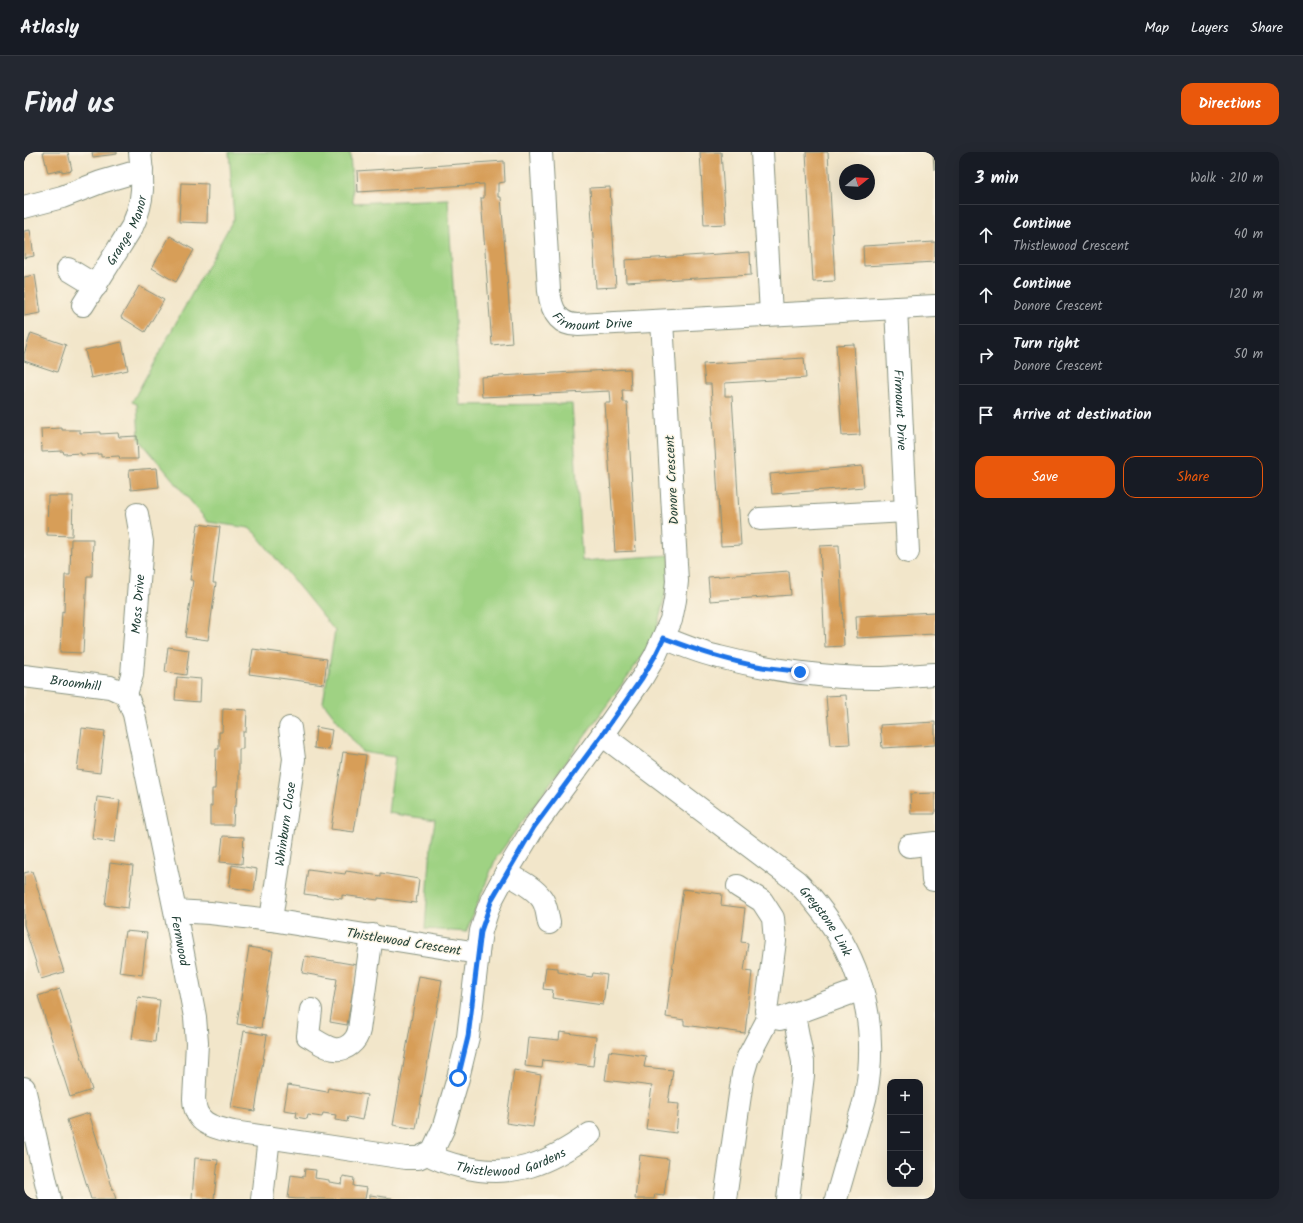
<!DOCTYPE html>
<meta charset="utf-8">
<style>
:root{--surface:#171b24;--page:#242831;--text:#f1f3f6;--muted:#9ea1a6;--line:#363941;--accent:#ea580c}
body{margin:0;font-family:Kalam,sans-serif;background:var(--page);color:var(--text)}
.controls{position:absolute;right:12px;bottom:12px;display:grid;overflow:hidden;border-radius:8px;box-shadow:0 4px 16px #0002}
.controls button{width:36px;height:36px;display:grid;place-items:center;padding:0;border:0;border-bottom:1px solid var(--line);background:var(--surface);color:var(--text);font:20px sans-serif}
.compass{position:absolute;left:815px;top:12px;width:36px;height:36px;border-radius:50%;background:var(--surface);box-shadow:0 4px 16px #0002;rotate:72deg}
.stop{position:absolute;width:12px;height:12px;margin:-9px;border:3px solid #1a73e8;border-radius:50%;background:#fff}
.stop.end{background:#1a73e8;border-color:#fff;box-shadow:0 1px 4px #0008}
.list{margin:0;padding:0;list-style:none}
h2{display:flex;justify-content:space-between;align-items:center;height:52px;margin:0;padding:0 16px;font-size:17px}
h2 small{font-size:13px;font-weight:400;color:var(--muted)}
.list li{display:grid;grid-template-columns:26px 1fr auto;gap:12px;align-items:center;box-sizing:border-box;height:60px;padding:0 16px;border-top:1px solid var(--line)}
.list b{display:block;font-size:15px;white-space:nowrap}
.list p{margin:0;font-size:13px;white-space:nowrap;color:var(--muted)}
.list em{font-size:13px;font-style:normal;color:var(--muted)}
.actions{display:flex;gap:8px;padding:12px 16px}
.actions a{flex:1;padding:9px 0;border:1px solid var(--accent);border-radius:12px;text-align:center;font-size:14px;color:var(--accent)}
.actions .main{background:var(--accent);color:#fff}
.icon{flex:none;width:22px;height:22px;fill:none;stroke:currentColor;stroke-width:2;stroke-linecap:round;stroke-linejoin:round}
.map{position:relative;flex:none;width:911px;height:1047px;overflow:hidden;border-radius:12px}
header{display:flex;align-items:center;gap:24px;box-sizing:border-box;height:56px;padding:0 20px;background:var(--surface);border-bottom:1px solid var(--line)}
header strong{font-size:19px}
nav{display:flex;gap:22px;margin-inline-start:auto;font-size:14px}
.intro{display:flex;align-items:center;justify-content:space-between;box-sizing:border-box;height:96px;padding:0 24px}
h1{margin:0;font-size:28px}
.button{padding:10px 18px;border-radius:12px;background:var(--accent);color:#fff;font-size:14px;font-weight:700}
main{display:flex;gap:24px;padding:0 24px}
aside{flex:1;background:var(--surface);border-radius:12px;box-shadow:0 4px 16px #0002}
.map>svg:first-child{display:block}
.green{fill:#9fd283;stroke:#5f885c}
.building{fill:#d79e59}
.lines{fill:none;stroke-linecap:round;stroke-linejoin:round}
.minor-casing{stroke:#88927f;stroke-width:24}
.minor{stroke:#fff;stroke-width:22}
.route{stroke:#1a73e8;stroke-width:5}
.labels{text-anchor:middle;stroke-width:3;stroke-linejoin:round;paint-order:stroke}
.street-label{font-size:13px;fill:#1f3d34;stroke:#fcf5e5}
</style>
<header>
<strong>Atlasly</strong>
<nav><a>Map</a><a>Layers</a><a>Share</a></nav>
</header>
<div class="intro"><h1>Find us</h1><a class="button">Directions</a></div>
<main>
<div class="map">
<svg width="911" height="1047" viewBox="0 0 911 1047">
<rect width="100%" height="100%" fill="#fcf5e5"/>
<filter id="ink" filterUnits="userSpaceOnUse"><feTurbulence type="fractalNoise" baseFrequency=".025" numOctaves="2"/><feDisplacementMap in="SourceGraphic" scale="8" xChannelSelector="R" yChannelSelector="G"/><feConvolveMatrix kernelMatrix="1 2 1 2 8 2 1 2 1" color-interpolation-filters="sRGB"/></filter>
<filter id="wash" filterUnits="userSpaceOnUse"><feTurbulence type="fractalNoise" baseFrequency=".012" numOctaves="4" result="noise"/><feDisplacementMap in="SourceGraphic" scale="16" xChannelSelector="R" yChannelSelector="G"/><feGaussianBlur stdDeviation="0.9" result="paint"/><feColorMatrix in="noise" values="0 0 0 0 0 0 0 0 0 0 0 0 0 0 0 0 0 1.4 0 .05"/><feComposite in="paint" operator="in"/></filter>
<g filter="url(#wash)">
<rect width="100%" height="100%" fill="#f2e6ca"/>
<path class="green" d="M205,0h121l3,51 95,-4 12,206 112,-1 10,157 88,-6 -2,28 -14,57 -158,218 -30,74 -41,-3 6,-83 4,-26 -47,-7 7,-56 -33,-5 -39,-50 12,-71 -80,-98 -6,-5 -41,-6 -69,-83 -2,-35 -5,-2 102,-184z"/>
<g id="blocks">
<g class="building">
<path d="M19,0h25l4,18 -10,2v-2l-14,3z"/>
<path d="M68,0h25v2l-24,3z"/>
<path d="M676,0h21l5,72 -22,1z"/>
<path d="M782,0h22l7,129 -22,1z"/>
<path d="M909,0h2v17h-1z"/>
<path d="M480,9l1,21 -7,1v14h3l11,146 -20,2 -11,-147h3v-14l-126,8 -1,-21z"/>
<path d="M157,31l27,1 -1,39 -28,-1z"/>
<path d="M586,35l6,100 -20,1 -6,-100z"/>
<path d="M6,78l4,26 -10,2v-27z"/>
<path d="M146,84l24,14 -18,32 -24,-14z"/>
<path d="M911,90v20l-71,4 -1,-20z"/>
<path d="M726,100l1,23 -125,7 -1,-22z"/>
<path d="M11,123l6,38 -17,3v-39z"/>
<path d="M115,134l25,14 -19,32 -24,-15z"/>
<path d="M7,181l35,12 -9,27 -33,-11v-7z"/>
<path d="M98,190l6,28 -37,8 -6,-28z"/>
<path d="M830,192l6,91 -18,1 -6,-91z"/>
<path d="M780,206l2,20 -81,5v13h7l9,149 -20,1 -10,-162h-6l-2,-20z"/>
<path d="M606,217l1,21h-9l1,12h4l9,149 -21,1 -10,-149h6l-1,-12 -128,6 -1,-20z"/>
<path d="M38,276v2h18v3l20,-1v2l18,-1 1,4 18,-1 1,23h-18l-1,-3 -18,1v-3l-20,1v-2l-17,1 -1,-3 -21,1 -1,-23z"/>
<path d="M838,314l2,21 -92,7 -2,-20z"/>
<path d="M133,316l2,19 -28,3 -2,-20z"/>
<path d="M24,344h25l-1,40 -25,-1z"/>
<path d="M174,372l22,3 -7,56h3l-8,57 -23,-3 8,-57h-3z"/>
<path d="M47,387h22l-1,37h-5l-4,77 -23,-1 2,-41 2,1 1,-37h5z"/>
<path d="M815,393l5,101 -19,1 -5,-101z"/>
<path d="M765,419l2,24 -81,6 -2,-24z"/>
<path d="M911,460v22l-78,4 -1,-22z"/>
<path d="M144,495l21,3 -3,25 -21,-3z"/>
<path d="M229,497l74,10 -3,25 -75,-10z"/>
<path d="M153,525l24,2 -1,23 -25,-2z"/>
<path d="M822,543l4,49 -20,1 -4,-49z"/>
<path d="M199,557l24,1 -1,22h-3v17h-4v40h-2l-1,17h-2l-1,19h-23v-19h2v-17h3l1,-40h3v-17h3z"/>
<path d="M911,570v23l-53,3 -2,-23z"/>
<path d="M292,575l16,3 -3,20 -15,-2z"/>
<path d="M58,576l23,3 -5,42 -23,-3z"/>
<path d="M319,600l23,3 -12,77 -23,-3z"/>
<path d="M909,641h2v21h-24l-1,-20z"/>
<path d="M73,645l23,3 -5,42 -23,-3z"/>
<path d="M199,684l21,1 -2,27 -22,-2z"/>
<path d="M86,711l23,3 -5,42 -23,-3z"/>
<path d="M208,713l25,4 -3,22 -25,-4z"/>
<path d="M284,717l37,5 1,-3 35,5v-3l38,6 -3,24 -38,-5v2l-36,-5v4l-38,-5z"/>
<path d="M8,719l32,101 -23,7 -17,-54v-52z"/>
<path d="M659,737l39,5 -1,11 24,3 -4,34 7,1 -4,28 8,1 -7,61 -61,-8v-5l-18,-3z"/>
<path d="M101,779l22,2 -5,42 -23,-3z"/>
<path d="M225,795l24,4 -12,77 -24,-4z"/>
<path d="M281,804l52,9 -10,60 -17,-3 7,-43 -35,-6z"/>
<path d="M522,815l12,1v4l34,5 1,-4 14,2 -4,30 -51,-7 1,-8 -10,-1z"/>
<path d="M395,824l23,4 -26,149 -23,-4z"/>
<path d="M36,837l32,101 -22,7 -32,-101z"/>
<path d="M114,845l22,3 -5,42 -23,-3z"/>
<path d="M220,879l23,4 -12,76 -24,-4z"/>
<path d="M536,880l36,5 -3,29 -50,-6 -1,8 -17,-2 3,-29 31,3z"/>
<path d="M585,899l37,5 -2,11 29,3 -5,33 11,1 -3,29 -30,-4 6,-43 -47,-6z"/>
<path d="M490,918l27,5 -8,52 -27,-4z"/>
<path d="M264,933l39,7 1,-4 39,7 -5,25 -14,-3 -1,5 -5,-1 -7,-1 1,-5 -13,-2 -1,4 -14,-2 -1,4 -11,-2 1,-5 -13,-2z"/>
<path d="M65,961l5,17 22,69h-25l-19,-62 -5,-17z"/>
<path d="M616,1003l29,4 -5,36 -9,-1 -1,5h-19z"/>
<path d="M171,1006l23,2 -4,39h-22z"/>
<path d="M281,1017l11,1 -1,8 14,2v2l13,2 1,-8 11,2 -1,8 14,2 -2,11h-69l-8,-1 3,-23 13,2z"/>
<path d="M346,1043l22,3v1h-22z"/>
</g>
</g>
</g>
<g filter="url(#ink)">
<use href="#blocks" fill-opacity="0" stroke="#88927f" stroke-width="1"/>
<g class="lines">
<defs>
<g id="minor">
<path id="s1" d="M517,0l8,139c2,17 8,34 29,34l357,-19"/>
<path d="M738,0l9,162"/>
<path d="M0,55l38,-10 39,-15 41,-12"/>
<path d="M44,117l28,17"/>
<path id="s2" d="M59,153l49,-78c13,-28 11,-46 8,-75"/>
<path id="s3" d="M872,156l12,244"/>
<path d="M736,367l146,-8"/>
<path d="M640,486c18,7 36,15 55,19 50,13 112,22 164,21 17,-1 35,-3 52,-4"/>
<path id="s4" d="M0,524l86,11 16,7"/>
<path id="s5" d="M102,542l8,20 41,197 20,106 2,26 -3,56c1,25 18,28 39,33l173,26h12l13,-6 3,-4 9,-19 15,-51 10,-41 10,-84 -207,-33 -61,-7 -35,-2"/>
<path id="s6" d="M102,542l6,-19 10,-133 -5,-28"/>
<path id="s7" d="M578,583l194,146c58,59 85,130 70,213 -2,11 -6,21 -9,32 -7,24 -14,49 -21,73"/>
<path d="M907,692l2,36"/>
<path d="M885,694l26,-3"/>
<path d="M482,721c12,7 28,14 36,26 5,7 5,16 7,24"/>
<path d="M714,734l24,15 11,17 2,23 -9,70 3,6 11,2 82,-30"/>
<path id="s8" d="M247,768l23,-161 -4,-31"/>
<path d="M454,801l3,-22 6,-19 5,-13 14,-26 28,-46 68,-92 40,-57 13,-22 16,-36 4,-20 2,-19 -15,-260"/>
<path d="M287,858l-3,26c8,4 16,11 26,13 12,2 23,-8 25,-19l13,-95"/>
<path d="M0,936l26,111"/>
<path id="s9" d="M404,1002c11,7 22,10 35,13 51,12 86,-4 127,-33"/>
<path d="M238,1047l7,-62"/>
<path d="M701,1047l18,-125 5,-17 21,-40"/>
<path d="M764,1047l15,-124v-13l-9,-47"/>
</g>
</defs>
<use href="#minor" class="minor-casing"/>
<use href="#minor" class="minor"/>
</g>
</g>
<g class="lines" filter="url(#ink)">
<path class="route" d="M434,926l10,-41 13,-106 11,-32 42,-72 68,-92 40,-57 13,-22 9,-18c31,12 61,22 93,28 14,3 28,3 43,6"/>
</g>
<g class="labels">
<g class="street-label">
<text dy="5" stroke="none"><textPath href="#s2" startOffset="87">Grange Manor</textPath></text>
<text dy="5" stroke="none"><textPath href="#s1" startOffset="203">Firmount Drive</textPath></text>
<text dy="5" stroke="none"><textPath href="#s3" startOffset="102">Firmount Drive</textPath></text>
<text transform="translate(647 328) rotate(-93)" y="5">Donore Crescent</text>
<text dy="5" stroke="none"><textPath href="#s6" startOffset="91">Moss Drive</textPath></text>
<text dy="5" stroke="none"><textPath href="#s4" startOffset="52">Broomhill</textPath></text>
<text dy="5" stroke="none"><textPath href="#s8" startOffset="97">Whinburn Close</textPath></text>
<text dy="5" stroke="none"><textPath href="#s7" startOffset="293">Greystone Link</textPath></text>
<text dy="5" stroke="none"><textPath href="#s5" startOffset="253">Fernwood</textPath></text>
<text transform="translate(380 789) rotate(9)" y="5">Thistlewood Crescent</text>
<text dy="5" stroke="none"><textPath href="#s9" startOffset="87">Thistlewood Gardens</textPath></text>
</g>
</g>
</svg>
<div class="controls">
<button>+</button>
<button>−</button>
<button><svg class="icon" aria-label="locate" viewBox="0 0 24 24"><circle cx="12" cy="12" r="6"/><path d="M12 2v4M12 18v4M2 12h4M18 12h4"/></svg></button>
</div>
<svg class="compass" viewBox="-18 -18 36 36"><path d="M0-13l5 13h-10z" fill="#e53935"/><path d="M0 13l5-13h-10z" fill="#9ea1a6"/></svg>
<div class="stop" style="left:434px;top:926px"></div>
<div class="stop end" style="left:776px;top:520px"></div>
</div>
<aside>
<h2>3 min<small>Walk · 210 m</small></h2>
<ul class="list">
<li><svg class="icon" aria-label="ahead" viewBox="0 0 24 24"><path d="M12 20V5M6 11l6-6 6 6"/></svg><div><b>Continue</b><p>Thistlewood Crescent</p></div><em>40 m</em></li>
<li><svg class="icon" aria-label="ahead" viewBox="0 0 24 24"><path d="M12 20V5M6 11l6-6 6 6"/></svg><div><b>Continue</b><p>Donore Crescent</p></div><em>120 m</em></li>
<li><svg class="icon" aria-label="right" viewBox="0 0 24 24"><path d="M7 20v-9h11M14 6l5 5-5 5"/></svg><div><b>Turn right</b><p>Donore Crescent</p></div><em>50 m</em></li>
<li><svg class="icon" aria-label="arrive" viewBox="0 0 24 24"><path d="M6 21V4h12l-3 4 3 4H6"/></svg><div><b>Arrive at destination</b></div></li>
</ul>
<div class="actions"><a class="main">Save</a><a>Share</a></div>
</aside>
</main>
